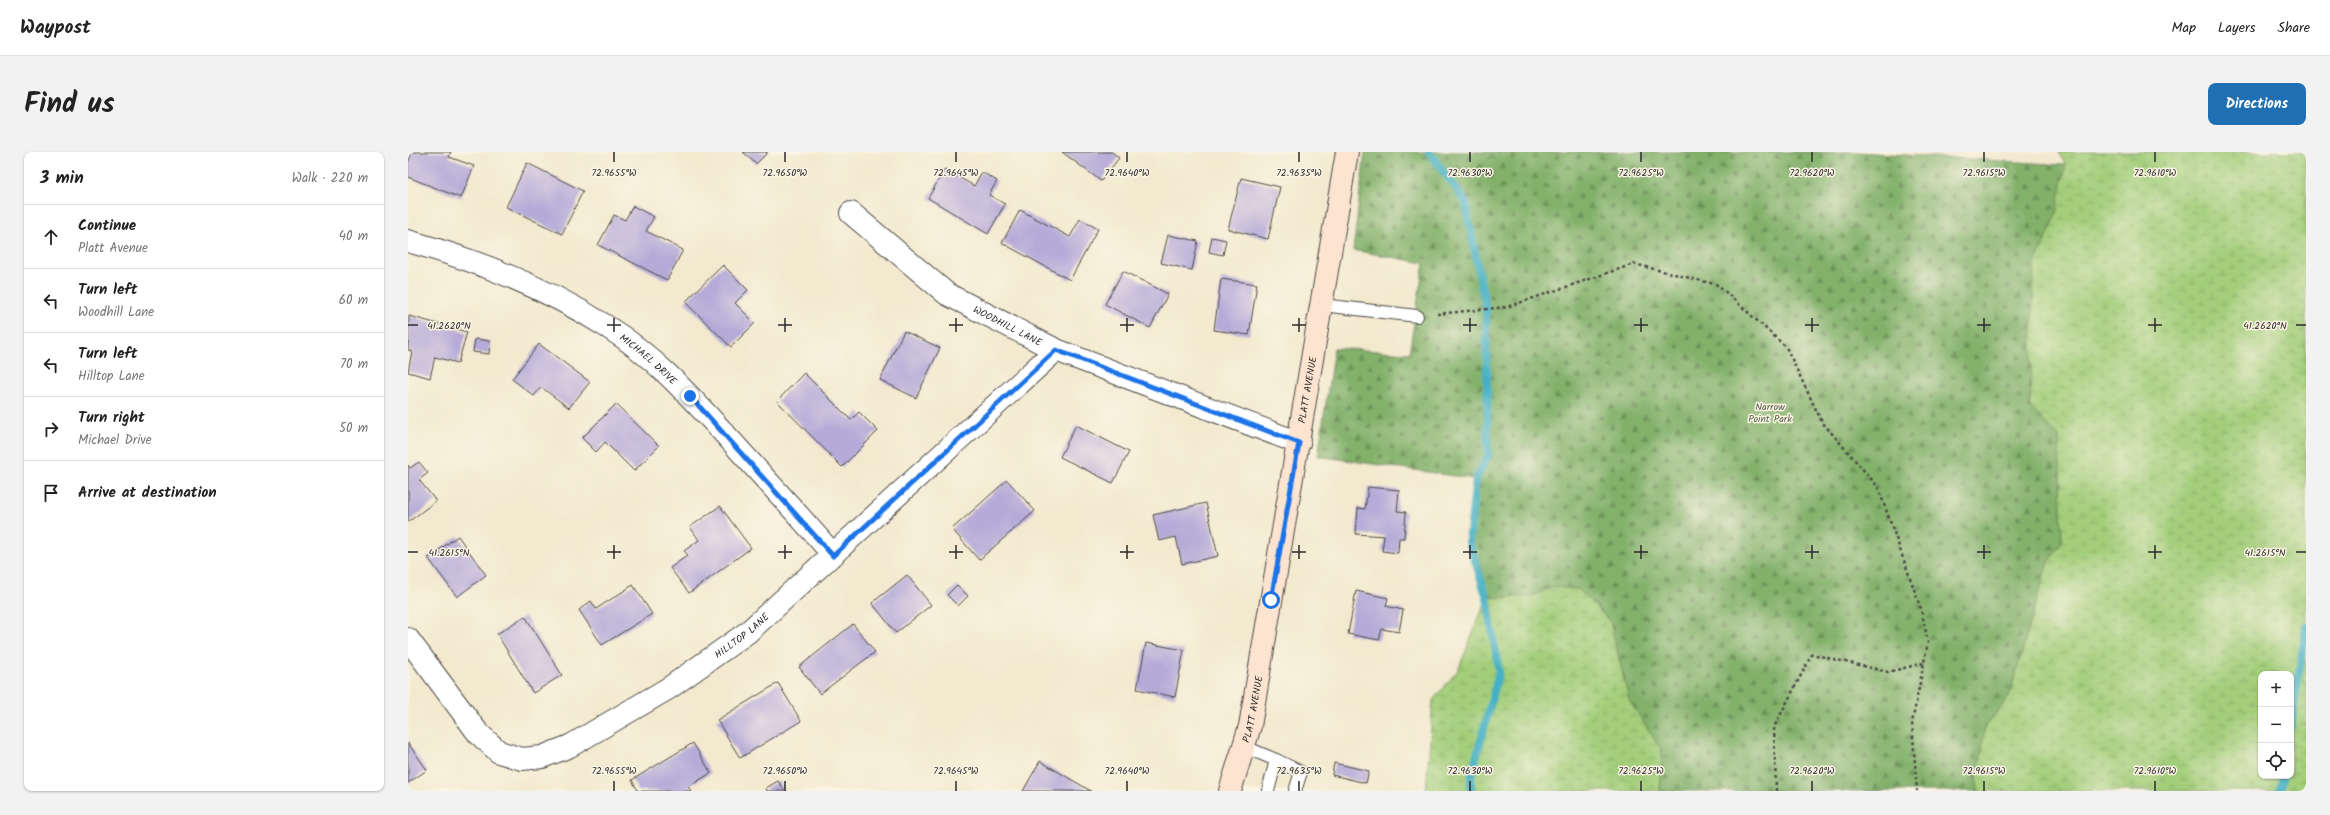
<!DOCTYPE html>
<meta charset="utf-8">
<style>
:root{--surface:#fff;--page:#f2f2f2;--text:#222;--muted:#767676;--line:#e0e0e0;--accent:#1f6fb2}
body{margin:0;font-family:Kalam,sans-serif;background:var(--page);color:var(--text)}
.controls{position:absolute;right:12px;bottom:12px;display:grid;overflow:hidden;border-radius:8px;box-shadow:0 1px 3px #0004}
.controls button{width:36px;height:36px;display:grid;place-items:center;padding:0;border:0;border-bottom:1px solid var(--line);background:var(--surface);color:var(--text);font:20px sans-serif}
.stop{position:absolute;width:12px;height:12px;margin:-9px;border:3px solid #1a73e8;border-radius:50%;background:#fff}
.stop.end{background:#1a73e8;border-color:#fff;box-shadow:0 1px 4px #0008}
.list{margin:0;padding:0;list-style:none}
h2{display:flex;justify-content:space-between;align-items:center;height:52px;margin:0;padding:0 16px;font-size:17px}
h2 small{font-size:13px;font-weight:400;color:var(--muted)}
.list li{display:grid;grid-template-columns:26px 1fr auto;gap:12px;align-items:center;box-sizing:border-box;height:64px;padding:0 16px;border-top:1px solid var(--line)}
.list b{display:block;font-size:15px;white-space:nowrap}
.list p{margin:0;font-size:13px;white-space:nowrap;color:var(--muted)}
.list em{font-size:13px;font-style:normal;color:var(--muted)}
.icon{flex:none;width:22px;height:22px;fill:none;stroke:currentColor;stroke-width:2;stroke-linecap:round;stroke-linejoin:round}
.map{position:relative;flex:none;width:1898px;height:639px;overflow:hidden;border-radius:8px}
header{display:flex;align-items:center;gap:24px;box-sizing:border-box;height:56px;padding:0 20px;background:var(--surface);border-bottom:1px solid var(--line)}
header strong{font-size:19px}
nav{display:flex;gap:22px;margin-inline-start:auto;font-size:14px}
.intro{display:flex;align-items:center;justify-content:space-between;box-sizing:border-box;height:96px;padding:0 24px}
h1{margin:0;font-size:28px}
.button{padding:10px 18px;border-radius:8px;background:var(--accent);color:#fff;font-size:14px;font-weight:700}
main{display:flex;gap:24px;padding:0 24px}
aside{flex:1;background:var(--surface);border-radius:8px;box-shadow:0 1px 3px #0004}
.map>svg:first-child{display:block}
.forest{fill:url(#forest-firs);stroke:#566e4a}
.wetland{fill:url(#wetland-marsh);stroke:#677c52;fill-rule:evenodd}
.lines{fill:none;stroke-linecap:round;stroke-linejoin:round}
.stream{stroke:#45b0c3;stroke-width:8}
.building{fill:#b6abd8}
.service-casing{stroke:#494844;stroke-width:14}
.minor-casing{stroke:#494844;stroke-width:24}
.secondary-casing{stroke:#494844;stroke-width:24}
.path{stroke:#494844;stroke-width:2.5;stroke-dasharray:3 3;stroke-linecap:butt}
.service{stroke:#fff;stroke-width:12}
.minor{stroke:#fff;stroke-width:22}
.secondary{stroke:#fde4d1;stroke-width:22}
.route{stroke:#1a73e8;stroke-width:5}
.ticks{fill:none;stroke:#2b2b2b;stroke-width:1.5}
.labels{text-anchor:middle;stroke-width:3;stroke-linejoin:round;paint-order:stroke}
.street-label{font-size:10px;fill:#2b2b2b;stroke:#fcf5e5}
.park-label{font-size:10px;fill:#4f5c43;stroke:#fcf5e5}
.ticks-label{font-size:10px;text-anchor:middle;fill:#2b2b2b;stroke:#fcf5e5;stroke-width:3;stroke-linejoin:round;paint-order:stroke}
</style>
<header>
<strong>Waypost</strong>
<nav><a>Map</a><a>Layers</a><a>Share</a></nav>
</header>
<div class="intro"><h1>Find us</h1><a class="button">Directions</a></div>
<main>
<aside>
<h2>3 min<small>Walk · 220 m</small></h2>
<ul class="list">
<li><svg class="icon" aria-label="ahead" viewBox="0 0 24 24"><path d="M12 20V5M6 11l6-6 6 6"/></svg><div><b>Continue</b><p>Platt Avenue</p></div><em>40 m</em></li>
<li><svg class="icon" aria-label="left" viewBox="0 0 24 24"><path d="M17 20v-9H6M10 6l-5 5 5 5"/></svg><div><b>Turn left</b><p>Woodhill Lane</p></div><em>60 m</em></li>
<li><svg class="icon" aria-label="left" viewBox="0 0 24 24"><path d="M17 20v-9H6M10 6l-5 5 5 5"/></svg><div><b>Turn left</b><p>Hilltop Lane</p></div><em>70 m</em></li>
<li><svg class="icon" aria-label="right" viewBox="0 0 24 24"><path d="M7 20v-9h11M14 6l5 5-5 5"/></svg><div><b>Turn right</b><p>Michael Drive</p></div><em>50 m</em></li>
<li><svg class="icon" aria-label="arrive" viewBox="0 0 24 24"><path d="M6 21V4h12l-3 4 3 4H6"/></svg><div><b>Arrive at destination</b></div></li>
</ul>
</aside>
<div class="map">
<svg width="1898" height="639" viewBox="0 0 1898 639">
<defs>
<pattern id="forest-firs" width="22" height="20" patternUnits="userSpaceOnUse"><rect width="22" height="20" fill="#82b16a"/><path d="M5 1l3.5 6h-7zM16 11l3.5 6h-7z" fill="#6b9057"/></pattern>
<pattern id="wetland-marsh" width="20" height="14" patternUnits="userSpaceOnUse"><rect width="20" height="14" fill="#a3ce7a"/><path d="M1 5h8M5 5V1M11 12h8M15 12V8" fill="none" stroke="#8cb16a"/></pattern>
</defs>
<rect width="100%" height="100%" fill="#fcf5e5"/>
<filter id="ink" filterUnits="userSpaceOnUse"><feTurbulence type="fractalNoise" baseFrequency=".025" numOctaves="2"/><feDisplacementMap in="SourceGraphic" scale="8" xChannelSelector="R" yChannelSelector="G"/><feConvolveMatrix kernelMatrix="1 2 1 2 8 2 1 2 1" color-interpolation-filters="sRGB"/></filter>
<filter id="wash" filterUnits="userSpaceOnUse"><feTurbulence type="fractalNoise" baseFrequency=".012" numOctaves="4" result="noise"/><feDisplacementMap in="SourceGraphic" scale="16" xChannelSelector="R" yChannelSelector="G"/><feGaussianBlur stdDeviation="0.9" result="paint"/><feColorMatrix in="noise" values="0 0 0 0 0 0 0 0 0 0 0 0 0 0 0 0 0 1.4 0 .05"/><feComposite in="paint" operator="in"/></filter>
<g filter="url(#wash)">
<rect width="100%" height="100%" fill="#f3e9cf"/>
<path class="forest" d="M957,0h491l210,13 -11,54 -21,47 -4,141 29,29 3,106 -15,23 -38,132 -24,30 -8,56 2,8h-319l2,-40 -33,-51 -19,-79 -18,-19 -38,-15 -22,9 -45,2 -18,-56 6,-63 -157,-23 16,-108 75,5 15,-90 -71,-13z"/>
<g class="wetland">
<path d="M1651,0h247v639h-327l-2,-8 8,-56 24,-30 38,-132 15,-23 -3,-106 -29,-29 4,-141 21,-47 11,-54zM1853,522h30v102h-30z"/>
<path d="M1146,435l24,2 32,32 19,79 33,51 -2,40h-234l7,-91 25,-30 29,-72 45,-2z"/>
</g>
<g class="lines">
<g class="stream">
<path d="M1021,0l36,49 21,108 2,147 -12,23 -7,63 18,56 12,74 -28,105v14"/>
<path d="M1883,575l15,-100"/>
<path d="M1872,639l3,-15"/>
</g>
</g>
<g id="blocks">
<g class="building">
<path d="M4,0h39l-2,5 25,9 -13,32 -53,-21v-14z"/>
<path d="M335,0h25l-12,12z"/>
<path d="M654,0h50l7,6 -18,23z"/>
<path d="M119,11l56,28 -21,43 -56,-27z"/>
<path d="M537,17l29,17 8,-14 15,9 -8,14 16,9 -17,30 -60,-36z"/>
<path d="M833,26l39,9 -12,52 -40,-10z"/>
<path d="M225,54l21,11 -8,14 37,19 -16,30 -69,-35 16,-30 11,5z"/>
<path d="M612,58l50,27 10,-18 18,10 -28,51 -68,-37z"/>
<path d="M760,83l30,6 -6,29 -31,-7z"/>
<path d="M804,85l14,3 -3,15 -14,-3z"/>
<path d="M315,113l25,25 -13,13 20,20 -24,24 -46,-45z"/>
<path d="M715,119l45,23 -18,34 -45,-24z"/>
<path d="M813,127l36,5 -8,51 -35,-5z"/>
<path d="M1,164l58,16 -9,31 -23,-6 -5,21 -22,-6 4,-21 -4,-1z"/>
<path d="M496,179l36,17 -24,50 -36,-18z"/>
<path d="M67,187l15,2 -1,13 -16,-2z"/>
<path d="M131,192l51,38 -21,26 -28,-21 -7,9 -22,-17z"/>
<path d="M396,221l47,47 8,-8 19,19 -36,36 -65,-66z"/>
<path d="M208,252l43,42 -25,25 -29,-29 -9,10 -14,-14z"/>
<path d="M668,273l53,27 -16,31 -53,-26z"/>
<path d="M11,310l9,11 -9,7 17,21 -28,21v-57l2,3z"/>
<path d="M599,328l28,31 -56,49 -27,-31z"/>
<path d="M960,335l31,3 -2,21 9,1 -2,26h-5l-1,15 -16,-2 2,-15 -28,-2 2,-26 7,1z"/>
<path d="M798,351l12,53 -36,8 -6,-27 -17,4 -6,-26z"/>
<path d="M312,354l31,42 -62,45 -19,-25 18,-13 -4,-4 15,-11 -9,-13z"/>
<path d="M50,384l28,39 -29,22 -29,-39z"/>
<path d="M499,423l24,30 -35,28 -24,-30z"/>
<path d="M225,433l19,29 -50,31 -23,-35 12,-9 5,8z"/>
<path d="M549,433l11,11 -10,10 -11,-11z"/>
<path d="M948,439l32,7 -2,8 17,4 -4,22 -17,-3 -3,11 -31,-6z"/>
<path d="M117,464l37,59 -29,18 -36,-59z"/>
<path d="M445,472l22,28 -55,42 -21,-27z"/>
<path d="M738,491l38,7 -9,47 -38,-8z"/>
<path d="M370,531l23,38 -61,37 -23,-38z"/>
<path d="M0,591l19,27 -19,13z"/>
<path d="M285,591l18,30 -23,14 3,4h-53l-6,-11z"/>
<path d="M632,609l51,30h-68z"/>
<path d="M926,611l35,8 -3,12 -34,-8z"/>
<path d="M370,629l7,10h-18l-1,-3z"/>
</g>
</g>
</g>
<g filter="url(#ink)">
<use href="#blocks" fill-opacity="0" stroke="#494844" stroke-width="1"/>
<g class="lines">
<defs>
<g id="service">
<path d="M914,153l95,11"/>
<path d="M835,594l33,14 -8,31"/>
<path d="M868,608l25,12 -6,19"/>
</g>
<g id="minor">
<path id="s1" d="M443,61l96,81 109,56 243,93"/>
<path id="s2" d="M0,89c71,20 139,47 201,87 48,30 86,74 124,115 33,37 68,74 100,112"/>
<path id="s3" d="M0,487l70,94 21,19 23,7 20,-2 28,-11 99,-58 79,-56 308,-282"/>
</g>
<g id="secondary">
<path id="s4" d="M822,639l20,-65 97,-574"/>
</g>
</defs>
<use href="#service" class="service-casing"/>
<use href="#minor" class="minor-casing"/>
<use href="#secondary" class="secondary-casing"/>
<g class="path">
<path d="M1029,162l70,-7 127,-43 84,21 68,62 36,75 56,65 43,122 7,33 -16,81 5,68"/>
<path d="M1368,639l-2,-64 38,-73 76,18 36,-9"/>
</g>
<use href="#service" class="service"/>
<use href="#minor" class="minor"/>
<use href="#secondary" class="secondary"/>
</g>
</g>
<g class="lines" filter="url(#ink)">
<path class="route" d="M282,244l143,160 223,-206 243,93 -28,157"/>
</g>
<path class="ticks" d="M206,0v10M377,0v10M548,0v10M719,0v10M891,0v10M1062,0v10M1233,0v10M1404,0v10M1576,0v10M1747,0v10M206,166v14M377,166v14M548,166v14M719,166v14M891,166v14M1062,166v14M1233,166v14M1404,166v14M1576,166v14M1747,166v14M0,173h10M199,173h14M370,173h14M541,173h14M712,173h14M884,173h14M1055,173h14M1226,173h14M1397,173h14M1569,173h14M1740,173h14M1888,173h10M206,393v14M377,393v14M548,393v14M719,393v14M891,393v14M1062,393v14M1233,393v14M1404,393v14M1576,393v14M1747,393v14M0,400h10M199,400h14M370,400h14M541,400h14M712,400h14M884,400h14M1055,400h14M1226,400h14M1397,400h14M1569,400h14M1740,400h14M1888,400h10M206,629v10M377,629v10M548,629v10M719,629v10M891,629v10M1062,629v10M1233,629v10M1404,629v10M1576,629v10M1747,629v10"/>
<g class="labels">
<g class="street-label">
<text dy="4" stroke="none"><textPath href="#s1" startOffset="194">WOODHILL LANE</textPath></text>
<text dy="4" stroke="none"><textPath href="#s2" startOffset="270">MICHAEL DRIVE</textPath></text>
<text dy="4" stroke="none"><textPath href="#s4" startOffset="409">PLATT AVENUE</textPath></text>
<text dy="4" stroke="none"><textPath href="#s3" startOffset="424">HILLTOP LANE</textPath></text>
<text dy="4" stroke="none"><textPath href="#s4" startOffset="85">PLATT AVENUE</textPath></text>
</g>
<g class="park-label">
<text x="1362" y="258">Narrow<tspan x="1362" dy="12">Point Park</tspan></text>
</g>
</g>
<g class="ticks-label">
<text x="206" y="24">72.9655°W</text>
<text x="377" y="24">72.9650°W</text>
<text x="548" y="24">72.9645°W</text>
<text x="719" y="24">72.9640°W</text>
<text x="891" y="24">72.9635°W</text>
<text x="1062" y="24">72.9630°W</text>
<text x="1233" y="24">72.9625°W</text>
<text x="1404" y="24">72.9620°W</text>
<text x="1576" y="24">72.9615°W</text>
<text x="1747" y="24">72.9610°W</text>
<text x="41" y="177">41.2620°N</text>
<text x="1857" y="177">41.2620°N</text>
<text x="41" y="404">41.2615°N</text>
<text x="1857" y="404">41.2615°N</text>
<text x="206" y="622">72.9655°W</text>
<text x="377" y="622">72.9650°W</text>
<text x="548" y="622">72.9645°W</text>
<text x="719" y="622">72.9640°W</text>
<text x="891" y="622">72.9635°W</text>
<text x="1062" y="622">72.9630°W</text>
<text x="1233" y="622">72.9625°W</text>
<text x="1404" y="622">72.9620°W</text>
<text x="1576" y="622">72.9615°W</text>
<text x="1747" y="622">72.9610°W</text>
</g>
</svg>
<div class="controls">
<button>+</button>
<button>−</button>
<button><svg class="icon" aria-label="locate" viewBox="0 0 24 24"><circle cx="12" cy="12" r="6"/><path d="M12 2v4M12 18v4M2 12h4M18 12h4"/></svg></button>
</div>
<div class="stop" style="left:863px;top:448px"></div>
<div class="stop end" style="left:282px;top:244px"></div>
</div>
</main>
